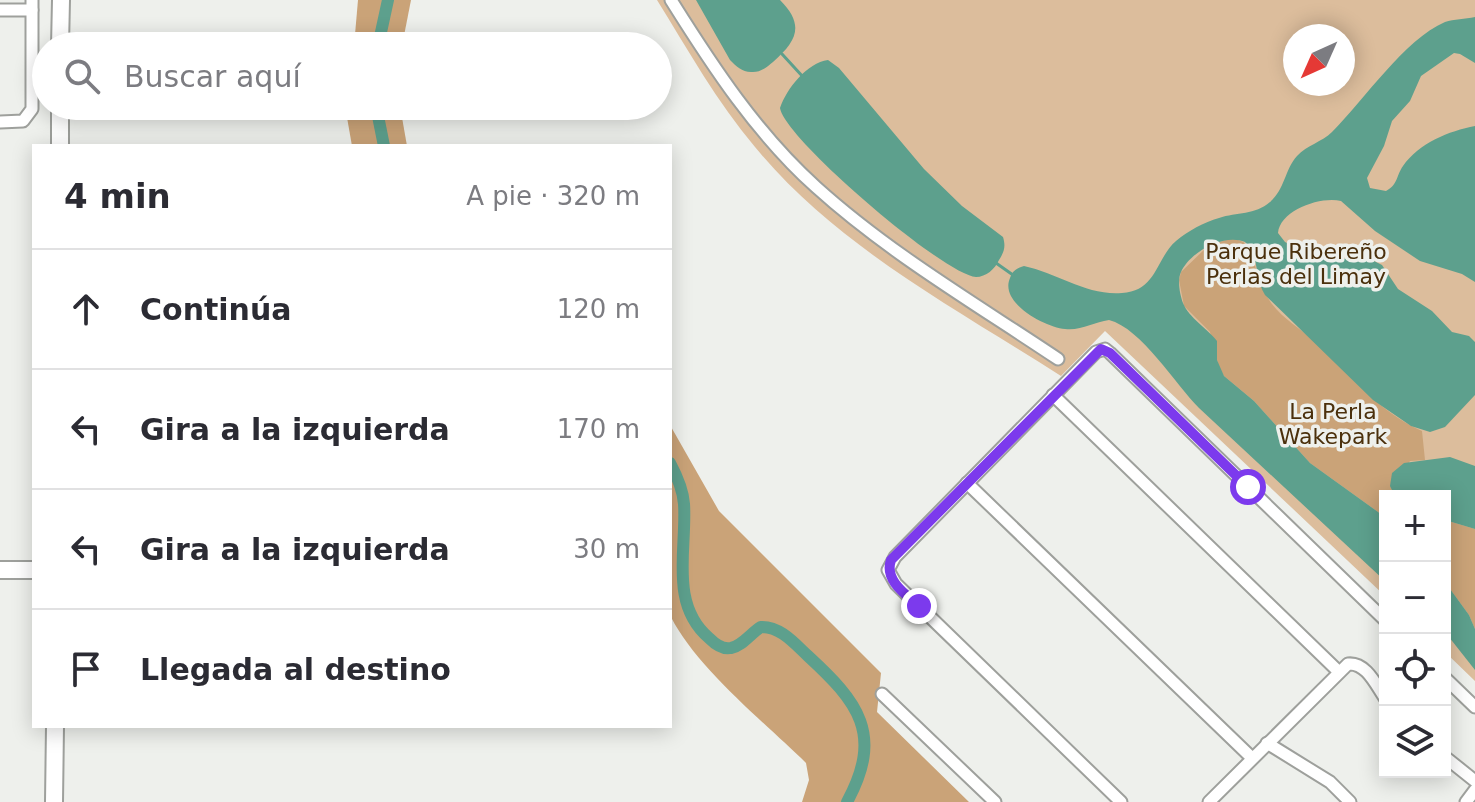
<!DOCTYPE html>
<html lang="es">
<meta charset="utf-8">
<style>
:root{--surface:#fff;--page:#f2f2f3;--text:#2b2b33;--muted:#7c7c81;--line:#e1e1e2}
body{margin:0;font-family:"DejaVu Sans",sans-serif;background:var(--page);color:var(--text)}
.controls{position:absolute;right:24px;bottom:24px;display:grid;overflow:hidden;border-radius:0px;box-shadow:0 4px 20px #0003}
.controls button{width:72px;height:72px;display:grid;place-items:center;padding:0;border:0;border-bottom:2px solid var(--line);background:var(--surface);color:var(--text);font:40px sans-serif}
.compass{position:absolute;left:1283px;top:24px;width:72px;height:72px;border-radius:50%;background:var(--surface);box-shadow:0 4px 20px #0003;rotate:225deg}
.stop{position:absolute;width:24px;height:24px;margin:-18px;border:6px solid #7c3aed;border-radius:50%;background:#fff}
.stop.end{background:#7c3aed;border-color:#fff;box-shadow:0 2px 8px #0008}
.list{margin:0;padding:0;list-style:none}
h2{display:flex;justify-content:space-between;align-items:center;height:104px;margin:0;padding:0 32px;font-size:34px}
h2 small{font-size:26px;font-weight:400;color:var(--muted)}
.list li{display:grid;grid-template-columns:52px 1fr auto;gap:24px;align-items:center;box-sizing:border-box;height:120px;padding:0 32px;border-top:2px solid var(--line)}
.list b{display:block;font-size:30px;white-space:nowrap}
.list em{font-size:26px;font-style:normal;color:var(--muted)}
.icon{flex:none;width:44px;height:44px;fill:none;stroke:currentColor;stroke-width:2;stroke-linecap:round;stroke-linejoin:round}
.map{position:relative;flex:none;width:1475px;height:802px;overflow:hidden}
.search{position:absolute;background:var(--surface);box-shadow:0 4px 20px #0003;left:32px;top:32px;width:640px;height:88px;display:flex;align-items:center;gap:20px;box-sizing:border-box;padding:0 28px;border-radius:44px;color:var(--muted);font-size:30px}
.panel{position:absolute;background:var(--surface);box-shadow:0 4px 20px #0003;left:32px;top:144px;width:640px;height:584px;border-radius:0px}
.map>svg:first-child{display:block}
.green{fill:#dcbd9c;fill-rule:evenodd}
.forest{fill:#caa378}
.water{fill:#5da08d}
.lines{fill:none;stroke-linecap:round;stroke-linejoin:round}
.stream{stroke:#5da08d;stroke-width:3}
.canal{stroke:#5da08d;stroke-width:12}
.street-casing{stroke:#9ea09c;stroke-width:15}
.secondary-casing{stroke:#9ea09c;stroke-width:20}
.street{stroke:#fff;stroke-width:11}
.secondary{stroke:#fff;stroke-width:16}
.route{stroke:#7c3aed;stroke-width:10}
.labels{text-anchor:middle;stroke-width:7;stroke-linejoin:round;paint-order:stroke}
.park-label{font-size:22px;fill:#4b300c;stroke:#eef0ec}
</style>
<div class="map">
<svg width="1475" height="802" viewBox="0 0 1475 802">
<rect width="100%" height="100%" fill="#eef0ec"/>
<path class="green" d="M657,0h818v681l-30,-29v-156h-60v100l-280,-265 -44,45c-106,-68 -225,-130 -306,-229 -38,-45 -67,-97 -98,-147zM1295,36h48v48h-48z"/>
<g class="forest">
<path d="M358,0h53l-9,46h-48z"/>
<path d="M345,106h55l7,40h-55z"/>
<path d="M1229,239c26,0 23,19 29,38 2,9 9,20 14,27 11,15 28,24 42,37 35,32 63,70 108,90l3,29 -15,1 -18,30 3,5h-10v21l-75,-54 -56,-62 -30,-25 -5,-8 -9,-36 -26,-26 -5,-26 2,-8 27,-26z"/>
<path d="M670,425l49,86 162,162 -4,39 92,90h-167l7,-22 -3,-17c-42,-41 -110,-96 -135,-146z"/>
<path d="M1445,520l30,9v100l-6,-14 -24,-33z"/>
</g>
<g class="water">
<path d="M696,0h84c25,25 17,41 -7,62 -6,5 -13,11 -22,10 -9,0 -15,-6 -21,-12z"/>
<path d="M1475,17v46l-15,-9 -6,-1 -33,23 -11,25 -18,20 -8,25 -17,32 3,10 16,3c12,-6 10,-15 17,-25 16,-23 46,-35 72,-40v156l-13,-8 -42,-13 -45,-30 -34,-30c-20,-5 -61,9 -63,32l7,9 6,3 59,15 24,1 8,4 16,24 34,22 20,21 17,4 6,6v53l-30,32 -15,5 -19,-6 -38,-26 -108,-105c-11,-18 -5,-38 -20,-53 -21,-9 -55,10 -64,30 -4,8 -1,23 2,31 6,15 24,25 34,38v19l7,16 30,25 56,62 75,54v64l-186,-173c-23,-23 -58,-80 -90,-88 -15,2 -28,11 -44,9 -20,-2 -66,-26 -55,-51 2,-7 7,-10 14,-12 33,7 63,30 98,27 35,-2 34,-35 54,-52 12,-10 28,-19 43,-23 18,-6 36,-3 51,-16 15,-13 15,-33 27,-46 10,-11 25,-14 35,-24 32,-32 73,-93 113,-110 9,-3 20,-3 30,-5z"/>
<path d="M828,60l11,8 85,101 38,37 41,31c3,10 1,15 -4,23 -4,9 -13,17 -23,17 -32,-2 -192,-139 -196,-169 7,-20 27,-45 48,-48z"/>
<path d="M1450,457l25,9v63l-30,-9v-24h-50l-5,-10 2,-13 12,-10z"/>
<path d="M1445,582l24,33 6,14v41l-30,-38z"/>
</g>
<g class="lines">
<g class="stream">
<path d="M782,54l22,24"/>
<path d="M996,263l17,12"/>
</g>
<g class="canal">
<path d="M378,46l10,-46"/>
<path d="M376,106l8,40"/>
<path d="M670,463c7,13 13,26 14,41 3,45 -15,100 25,134 5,5 13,12 22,10 11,-2 20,-15 30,-21 19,-1 34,17 47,29 50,46 76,78 39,146"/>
</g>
<defs>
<g id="street">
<path d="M671,0c42,67 86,134 145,187 73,66 160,117 242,172"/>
<path d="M0,10h32"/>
<path d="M0,122l23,-1 9,-12v-109"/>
<path d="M1053,395l285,276"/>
<path d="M967,483l285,275"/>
<path d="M1445,678l30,29"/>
<path d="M882,694l113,108"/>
<path d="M1267,743l63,39 20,20"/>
<path d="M1445,757l30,24"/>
<path d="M1121,802l-225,-218 -8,-14 7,-13 201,-205 9,-3 5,4 275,267"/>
<path d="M1209,802l139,-138c18,-2 28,21 37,34"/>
<path d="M1466,802l9,-12"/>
</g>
<g id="secondary">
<path d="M60,46l1,-46"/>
<path d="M60,146v-40"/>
<path d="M0,570h34"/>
<path d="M54,802l1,-76"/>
</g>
</defs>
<use href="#street" class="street-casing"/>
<use href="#secondary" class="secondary-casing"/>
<use href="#street" class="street"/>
<use href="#secondary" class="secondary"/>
</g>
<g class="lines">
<path class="route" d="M919,606c-14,-12 -35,-26 -28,-46l210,-211 9,4 138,134"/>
</g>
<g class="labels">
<g class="park-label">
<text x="1296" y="259">Parque Ribereño<tspan x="1296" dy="25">Perlas del Limay</tspan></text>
<text x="1333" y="419">La Perla<tspan x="1333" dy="25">Wakepark</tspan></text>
</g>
</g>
</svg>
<div class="controls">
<button>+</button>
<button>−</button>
<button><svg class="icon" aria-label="locate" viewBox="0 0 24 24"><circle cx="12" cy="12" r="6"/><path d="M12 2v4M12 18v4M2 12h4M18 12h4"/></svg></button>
<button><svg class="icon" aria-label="layers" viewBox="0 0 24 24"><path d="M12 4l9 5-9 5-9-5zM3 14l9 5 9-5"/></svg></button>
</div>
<svg class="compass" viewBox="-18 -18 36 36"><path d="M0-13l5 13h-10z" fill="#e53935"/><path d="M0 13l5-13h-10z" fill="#7c7c81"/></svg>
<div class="stop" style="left:1248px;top:487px"></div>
<div class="stop end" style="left:919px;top:606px"></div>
<div class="search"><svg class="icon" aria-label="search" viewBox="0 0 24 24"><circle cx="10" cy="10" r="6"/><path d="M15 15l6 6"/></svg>Buscar aquí</div>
<section class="panel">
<h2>4 min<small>A pie · 320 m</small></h2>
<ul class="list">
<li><svg class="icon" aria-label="ahead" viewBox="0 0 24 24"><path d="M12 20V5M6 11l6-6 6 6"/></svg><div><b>Continúa</b></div><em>120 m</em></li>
<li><svg class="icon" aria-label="left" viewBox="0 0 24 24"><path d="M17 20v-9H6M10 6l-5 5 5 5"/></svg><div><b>Gira a la izquierda</b></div><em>170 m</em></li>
<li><svg class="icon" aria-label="left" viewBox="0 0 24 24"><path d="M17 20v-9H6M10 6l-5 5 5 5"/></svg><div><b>Gira a la izquierda</b></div><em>30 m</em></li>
<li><svg class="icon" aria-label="arrive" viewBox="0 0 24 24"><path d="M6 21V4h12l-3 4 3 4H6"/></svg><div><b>Llegada al destino</b></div></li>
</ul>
</section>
</div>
